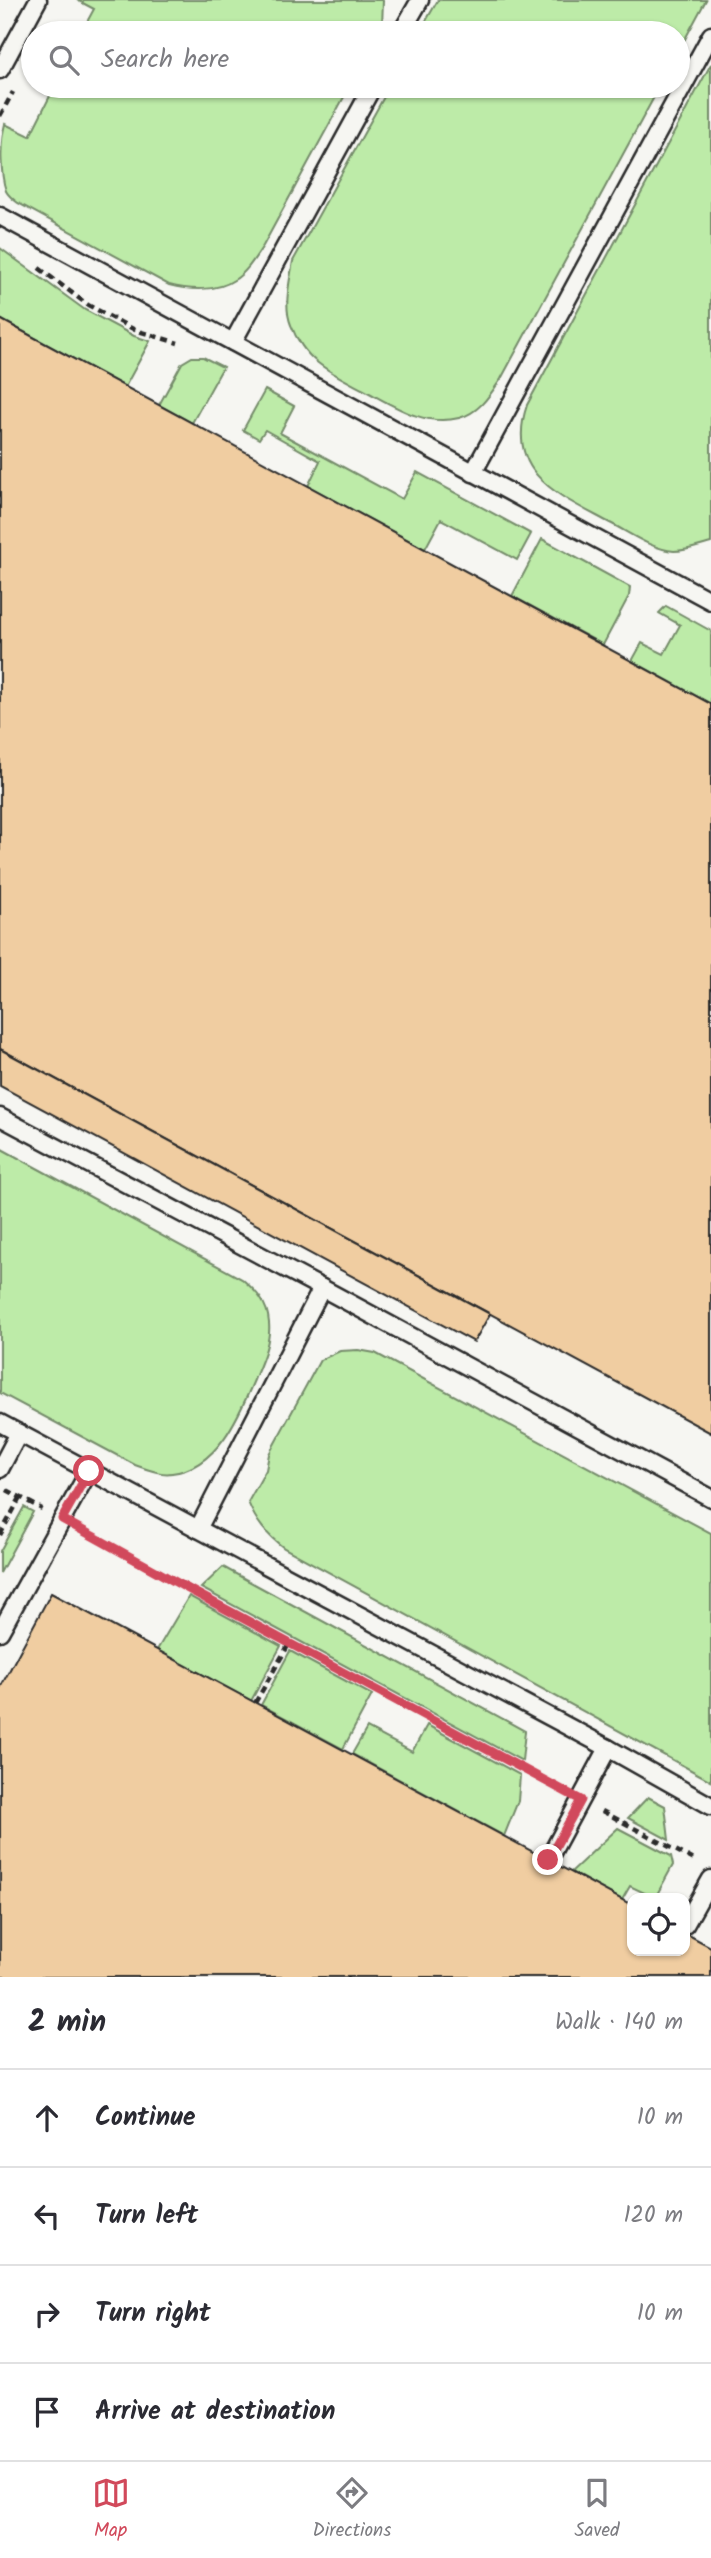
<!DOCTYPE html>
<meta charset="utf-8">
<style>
:root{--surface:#fff;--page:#f7f7f7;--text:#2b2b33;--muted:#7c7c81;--line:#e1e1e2;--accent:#d1495b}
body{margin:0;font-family:Kalam,sans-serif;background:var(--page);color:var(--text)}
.controls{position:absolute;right:21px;bottom:21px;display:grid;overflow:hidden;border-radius:14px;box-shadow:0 2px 5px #0004}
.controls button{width:63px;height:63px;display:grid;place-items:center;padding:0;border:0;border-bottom:2px solid var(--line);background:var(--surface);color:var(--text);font:35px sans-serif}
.stop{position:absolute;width:21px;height:21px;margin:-16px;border:5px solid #d1495b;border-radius:50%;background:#fff}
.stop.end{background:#d1495b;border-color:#fff;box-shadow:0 2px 7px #0008}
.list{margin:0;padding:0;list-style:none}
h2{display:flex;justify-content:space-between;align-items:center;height:91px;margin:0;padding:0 28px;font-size:30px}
h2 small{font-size:23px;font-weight:400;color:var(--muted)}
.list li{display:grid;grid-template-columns:46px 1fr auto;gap:21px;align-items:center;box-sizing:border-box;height:98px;padding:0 28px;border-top:2px solid var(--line)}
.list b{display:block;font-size:26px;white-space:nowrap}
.list em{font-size:23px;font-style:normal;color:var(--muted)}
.icon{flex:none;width:38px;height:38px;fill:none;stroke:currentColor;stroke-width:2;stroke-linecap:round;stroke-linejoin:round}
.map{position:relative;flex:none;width:711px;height:1977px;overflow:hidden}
.search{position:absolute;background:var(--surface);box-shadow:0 2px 5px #0004;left:21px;right:21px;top:21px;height:77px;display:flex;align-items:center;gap:18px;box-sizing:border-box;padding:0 24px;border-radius:38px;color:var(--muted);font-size:26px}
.sheet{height:483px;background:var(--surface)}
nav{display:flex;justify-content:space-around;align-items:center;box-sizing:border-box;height:98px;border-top:2px solid var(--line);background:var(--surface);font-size:19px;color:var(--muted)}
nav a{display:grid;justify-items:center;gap:4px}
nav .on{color:var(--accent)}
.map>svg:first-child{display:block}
.green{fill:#bdeba8;stroke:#748b6a;stroke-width:2}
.building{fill:#f0cda1;stroke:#2b2b2b;stroke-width:2}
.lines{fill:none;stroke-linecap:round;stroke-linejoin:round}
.lane-casing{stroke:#2b2b2b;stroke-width:21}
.path{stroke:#2b2b2b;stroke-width:4.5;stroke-dasharray:7 5;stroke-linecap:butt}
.lane{stroke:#f6f6f2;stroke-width:16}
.route{stroke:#d1495b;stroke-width:9}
</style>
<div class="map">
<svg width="711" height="1977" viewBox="0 0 711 1977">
<rect width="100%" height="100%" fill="#f6f6f2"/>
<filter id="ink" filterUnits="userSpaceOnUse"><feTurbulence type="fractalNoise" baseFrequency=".0143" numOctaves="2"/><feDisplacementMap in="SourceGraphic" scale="14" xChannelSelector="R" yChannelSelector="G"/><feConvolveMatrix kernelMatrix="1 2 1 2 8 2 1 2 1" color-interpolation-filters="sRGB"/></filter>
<g filter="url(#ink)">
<g class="green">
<path d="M77,0h306l-1,27 -3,6h-298l13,-24z"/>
<path d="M438,0h268l-28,52v-19h-259z"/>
<path d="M711,64v479c-11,3 -25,8 -37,8 -23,-2 -44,-18 -64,-28 -50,-27 -106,-49 -83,-118z"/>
<path d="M55,86h295l-87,160c-8,12 -17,27 -29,34 -17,12 -46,10 -65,5l-151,-82c-4,-3 -10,-8 -12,-12 -6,-18 -6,-49 -1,-67l25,12z"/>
<path d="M390,86h270l-159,293c-11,16 -22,34 -42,39 -35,9 -65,-12 -95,-28 -15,-8 -32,-16 -46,-27 -12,-9 -22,-24 -27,-38 -8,-19 -1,-45 2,-64z"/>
<path d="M0,248l85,62 49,26 16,5 -25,46 -125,-68z"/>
<path d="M192,357h11l20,10 -31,56 -33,-18 23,-42z"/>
<path d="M265,390l29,16 -14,27 122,66 15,-27 114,62 -14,26 -76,-41 -16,30 -117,-63 12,-25 -55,-31 -6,9 -16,-9z"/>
<path d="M542,539l88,48 -1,9 -26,49 -91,-49z"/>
<path d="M666,606l45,25v73l-79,-43 10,-18 22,11 16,-29 -21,-12z"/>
<path d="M0,1148l242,131c14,12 26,24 27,44 2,19 -8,40 -15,57 -15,36 -37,88 -82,93 -12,2 -25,-4 -37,-8l-135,-72z"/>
<path d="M358,1350l17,3 336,180v248l-427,-233c-17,-13 -28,-26 -36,-46l18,-32 3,-16 51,-94 20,-9z"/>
<path d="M24,1507l9,5 -33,61v-22z"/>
<path d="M223,1567l302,164 -3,30 -321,-173z"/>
<path d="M189,1596l92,50 -30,55 -94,-51z"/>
<path d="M290,1651l82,44 -29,54 -82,-44z"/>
<path d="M427,1725l93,50 -2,26 -14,35 -152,-82 15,-26 45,24z"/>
<path d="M648,1797l17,9 4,34 -41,-22z"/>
<path d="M618,1828l53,28 2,9 -18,33 -25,-12 -8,14 -51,-28z"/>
</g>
<g class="building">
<path d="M0,319l711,385v729l-711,-384z"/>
<path d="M0,1049l490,265 -16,28 -474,-256z"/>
<path d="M51,1593l581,312v46h53v-18l26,14v30h-711v-289z"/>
</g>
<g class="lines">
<defs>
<g id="lane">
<path d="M401,33l19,-33"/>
<path d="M0,70l38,-70"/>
<path d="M0,216l711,385"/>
<path d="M233,342l140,-256"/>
<path d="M473,473l238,-438"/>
<path d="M0,1117l322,171 389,210"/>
<path d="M0,1423l608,325 103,58"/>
<path d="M0,1469l19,-36"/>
<path d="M198,1529l124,-241"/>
<path d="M0,1632l89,-161"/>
<path d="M548,1860l60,-112"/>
<path d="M685,1925l26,-46"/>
</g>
</defs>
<use href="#lane" class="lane-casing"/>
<g class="path">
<path d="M0,116l13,-24"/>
<path d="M39,268l49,37 47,25 43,13"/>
<path d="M7,1490l35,19"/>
<path d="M81,1530l479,259"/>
<path d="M0,1535l20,-37"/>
<path d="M255,1703l34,-59"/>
<path d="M602,1811l94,50"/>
</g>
<use href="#lane" class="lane"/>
</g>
</g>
<g class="lines" filter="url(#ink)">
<path class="route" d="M89,1471l-27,48 130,72 389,209 -33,60"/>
</g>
</svg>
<div class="controls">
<button><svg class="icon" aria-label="locate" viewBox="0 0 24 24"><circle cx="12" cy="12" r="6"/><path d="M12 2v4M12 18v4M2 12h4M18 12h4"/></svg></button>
</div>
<div class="stop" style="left:89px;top:1471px"></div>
<div class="stop end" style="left:548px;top:1860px"></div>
<div class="search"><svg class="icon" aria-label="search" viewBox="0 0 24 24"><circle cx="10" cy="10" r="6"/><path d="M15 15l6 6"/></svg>Search here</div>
</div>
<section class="sheet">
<h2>2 min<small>Walk · 140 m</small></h2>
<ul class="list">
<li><svg class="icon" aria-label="ahead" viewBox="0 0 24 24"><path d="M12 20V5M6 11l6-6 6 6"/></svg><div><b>Continue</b></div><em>10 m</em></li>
<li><svg class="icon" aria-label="left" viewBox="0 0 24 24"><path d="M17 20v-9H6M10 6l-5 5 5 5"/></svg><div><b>Turn left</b></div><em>120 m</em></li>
<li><svg class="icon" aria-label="right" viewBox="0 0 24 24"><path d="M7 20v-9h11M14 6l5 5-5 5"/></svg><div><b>Turn right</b></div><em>10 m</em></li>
<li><svg class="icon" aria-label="arrive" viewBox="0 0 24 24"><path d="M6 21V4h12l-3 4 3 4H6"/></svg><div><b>Arrive at destination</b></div></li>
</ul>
</section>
<nav>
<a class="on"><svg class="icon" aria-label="map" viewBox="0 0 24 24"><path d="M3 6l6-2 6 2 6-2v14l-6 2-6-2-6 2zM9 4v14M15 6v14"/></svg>Map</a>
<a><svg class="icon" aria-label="directions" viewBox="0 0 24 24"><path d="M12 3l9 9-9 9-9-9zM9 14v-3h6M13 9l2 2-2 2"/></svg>Directions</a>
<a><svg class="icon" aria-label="saved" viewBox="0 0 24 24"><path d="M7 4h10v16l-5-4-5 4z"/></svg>Saved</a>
</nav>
